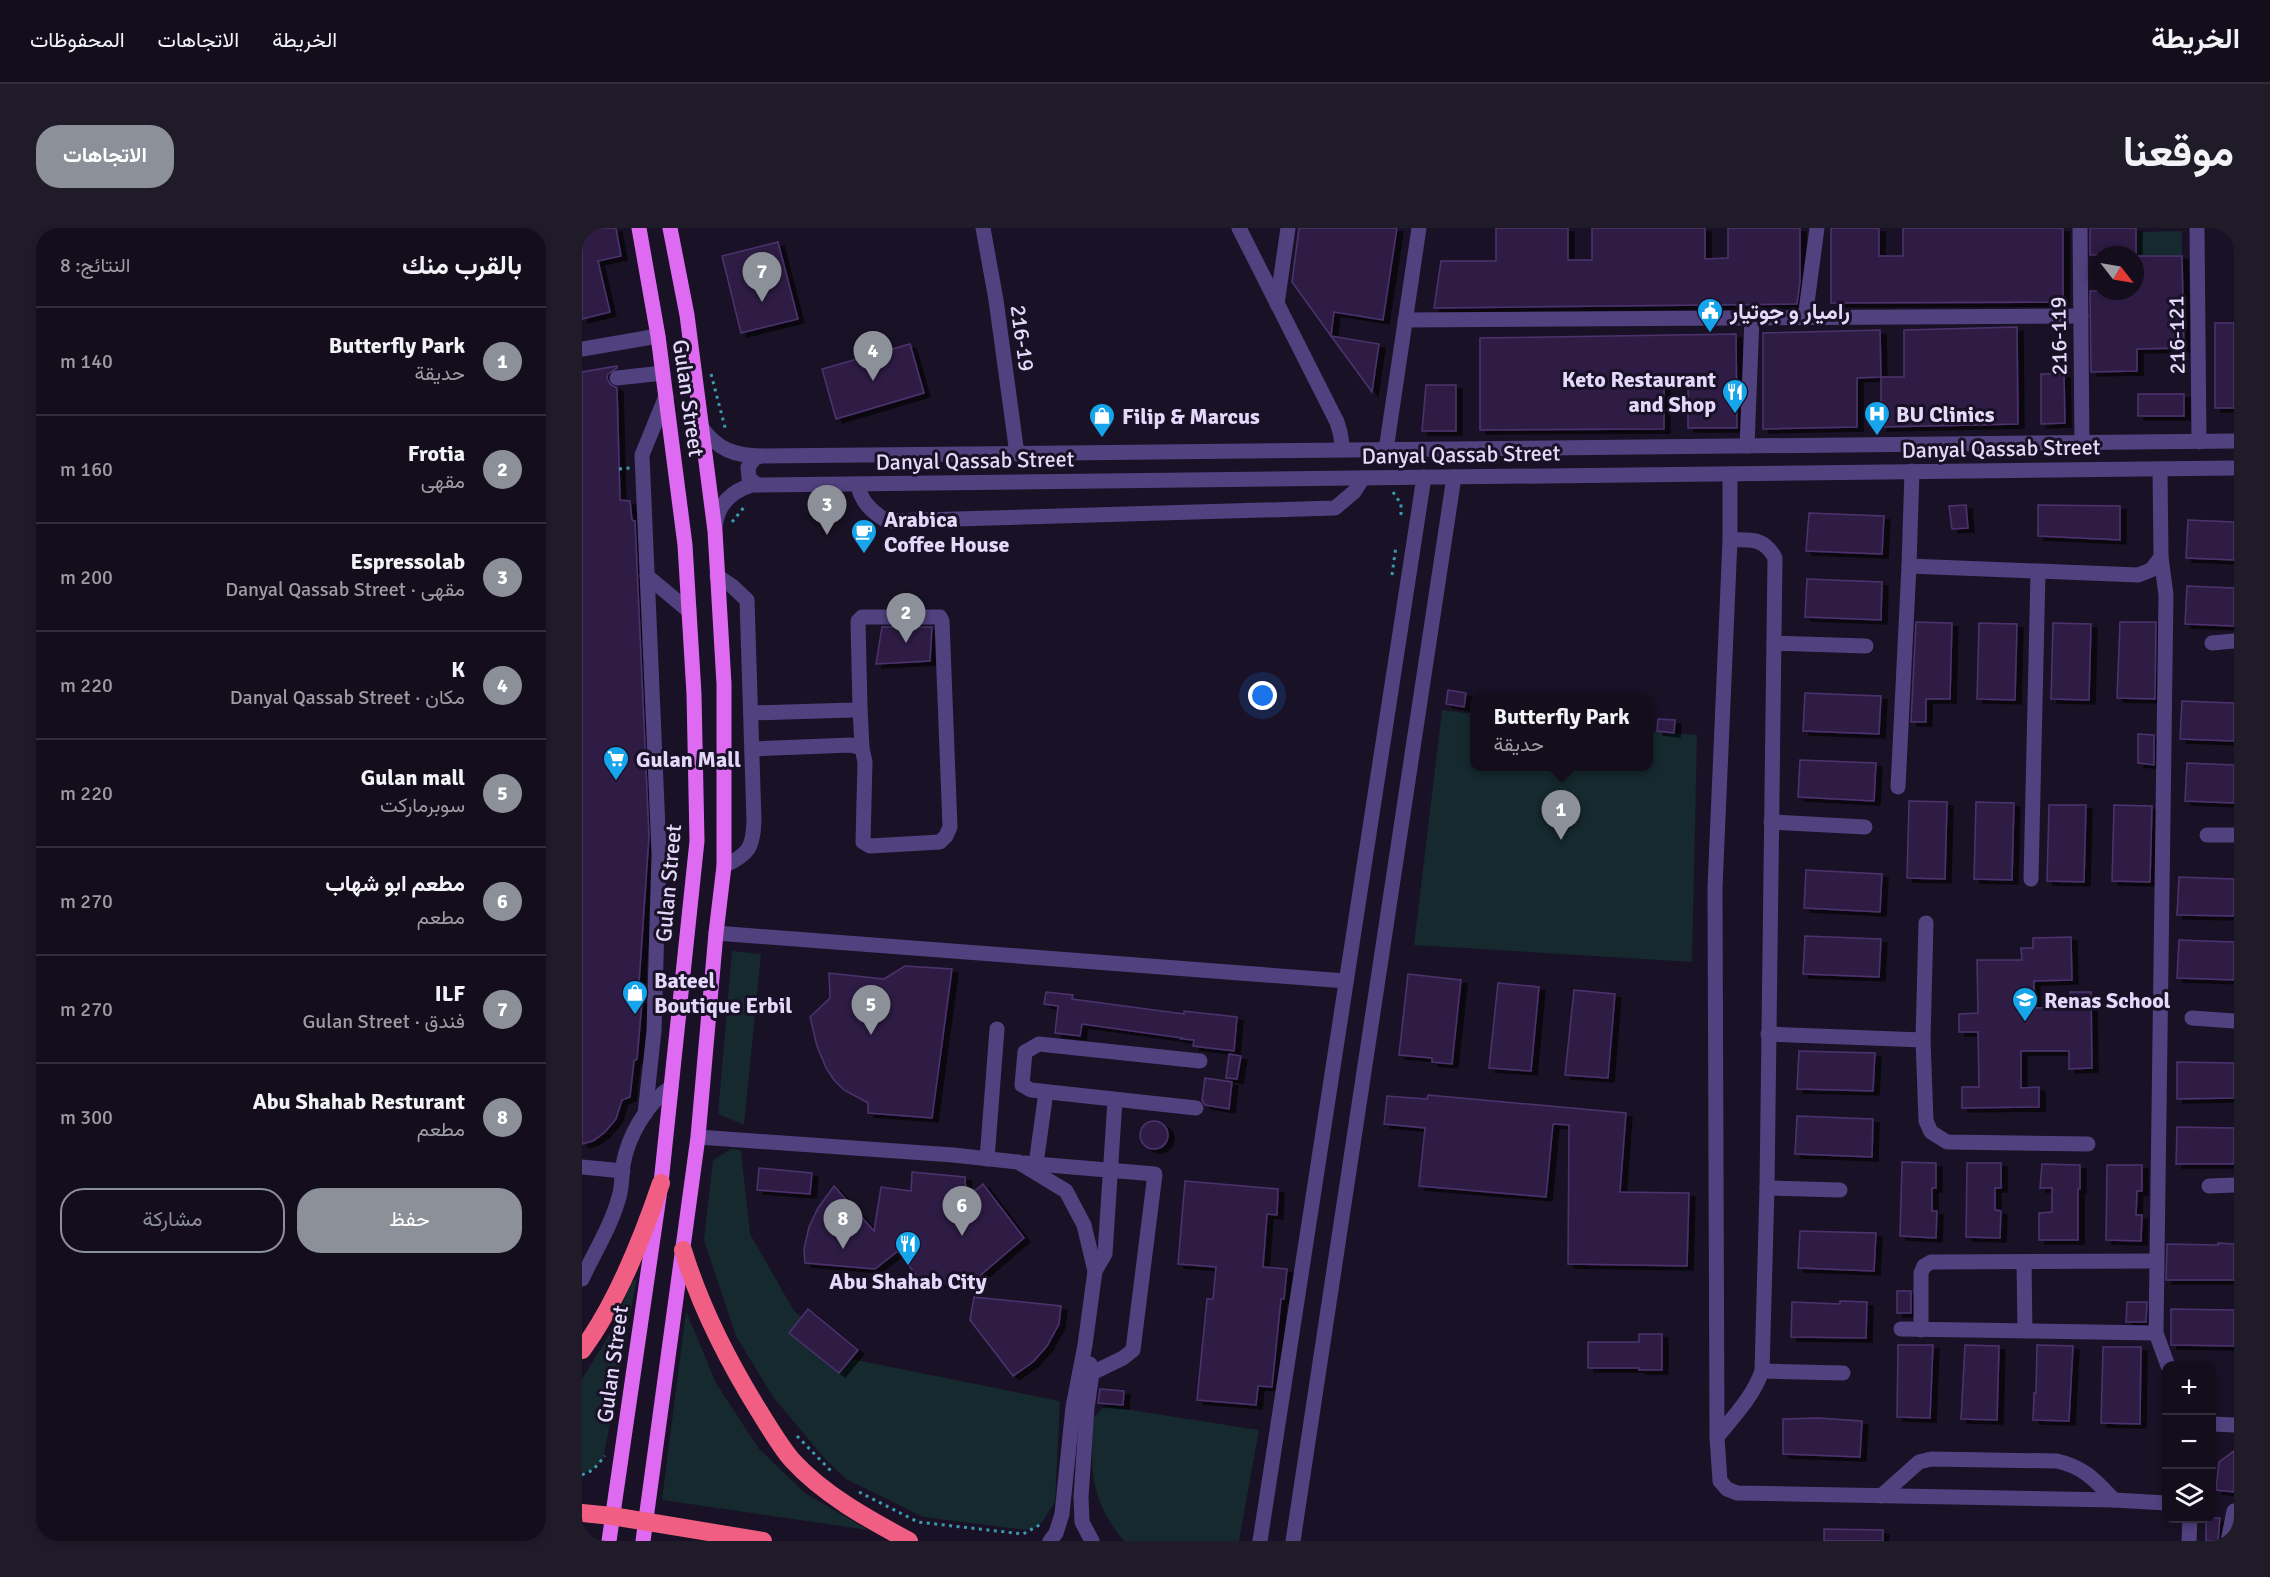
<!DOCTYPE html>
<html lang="ar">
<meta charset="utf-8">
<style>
:root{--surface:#130d1c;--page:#201b29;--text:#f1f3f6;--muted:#9d9ca3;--line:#322d3b;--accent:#8c9099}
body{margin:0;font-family:Signika,Vazirmatn,sans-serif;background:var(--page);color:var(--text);direction:rtl}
.controls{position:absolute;right:18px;bottom:18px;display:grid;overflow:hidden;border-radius:12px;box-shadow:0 3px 9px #0003}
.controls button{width:54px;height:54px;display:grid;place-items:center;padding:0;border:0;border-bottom:2px solid var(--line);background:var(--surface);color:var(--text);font:30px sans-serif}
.compass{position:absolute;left:1508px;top:18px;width:54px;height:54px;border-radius:50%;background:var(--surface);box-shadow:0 3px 9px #0003;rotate:121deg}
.you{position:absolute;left:681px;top:468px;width:21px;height:21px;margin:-15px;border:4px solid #fff;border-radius:50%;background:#1a73e8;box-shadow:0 0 0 9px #1a73e833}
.badge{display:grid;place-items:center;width:39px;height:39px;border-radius:50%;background:var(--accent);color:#fff;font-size:20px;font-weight:700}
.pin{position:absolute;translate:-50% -50px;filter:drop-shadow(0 2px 3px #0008)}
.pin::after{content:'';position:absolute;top:32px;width:21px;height:18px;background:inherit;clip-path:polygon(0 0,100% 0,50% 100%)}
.popup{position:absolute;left:888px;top:465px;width:183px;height:78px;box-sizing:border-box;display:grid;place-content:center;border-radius:12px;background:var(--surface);filter:drop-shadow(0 2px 4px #0005);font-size:20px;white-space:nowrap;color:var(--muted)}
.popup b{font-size:22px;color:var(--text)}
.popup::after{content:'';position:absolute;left:50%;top:100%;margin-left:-12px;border:12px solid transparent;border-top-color:var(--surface)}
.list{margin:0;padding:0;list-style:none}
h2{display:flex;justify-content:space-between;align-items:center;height:78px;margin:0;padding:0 24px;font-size:26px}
h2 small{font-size:20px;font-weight:400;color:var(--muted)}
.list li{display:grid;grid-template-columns:39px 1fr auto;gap:18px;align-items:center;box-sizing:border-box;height:108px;padding:0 24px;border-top:2px solid var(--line)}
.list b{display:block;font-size:22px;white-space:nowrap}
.list p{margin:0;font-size:20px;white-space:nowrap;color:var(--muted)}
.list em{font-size:20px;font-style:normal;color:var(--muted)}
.actions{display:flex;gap:12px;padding:18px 24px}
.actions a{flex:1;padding:14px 0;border:2px solid var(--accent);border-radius:24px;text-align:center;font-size:21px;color:var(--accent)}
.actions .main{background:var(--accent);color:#fff}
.icon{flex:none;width:33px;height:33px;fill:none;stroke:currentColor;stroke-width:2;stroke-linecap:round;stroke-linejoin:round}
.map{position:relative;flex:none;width:1652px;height:1313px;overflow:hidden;direction:ltr;border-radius:24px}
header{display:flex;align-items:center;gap:36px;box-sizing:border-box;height:84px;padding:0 30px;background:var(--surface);border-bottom:2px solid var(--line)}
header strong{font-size:28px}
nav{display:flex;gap:33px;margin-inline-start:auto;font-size:21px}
.intro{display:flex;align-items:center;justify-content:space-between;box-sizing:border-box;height:144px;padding:0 36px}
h1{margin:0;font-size:42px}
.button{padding:15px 27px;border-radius:24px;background:var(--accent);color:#fff;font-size:21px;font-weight:700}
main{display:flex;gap:36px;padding:0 36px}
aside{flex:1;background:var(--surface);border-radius:24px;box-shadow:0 3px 9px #0003}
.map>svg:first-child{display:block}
.green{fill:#15292e}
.building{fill:#2f1f44;stroke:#4c336e;stroke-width:1.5;filter:url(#shadow)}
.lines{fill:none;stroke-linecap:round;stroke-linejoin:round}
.path{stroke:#3b9aad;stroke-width:3;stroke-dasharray:3 4.5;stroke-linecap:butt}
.minor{stroke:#51417f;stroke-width:15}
.major{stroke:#de6af1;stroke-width:15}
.highway{stroke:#f05f83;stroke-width:18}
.labels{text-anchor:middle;stroke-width:6;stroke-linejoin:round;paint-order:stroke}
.poi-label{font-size:22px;font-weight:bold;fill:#e4d8fb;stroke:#191125;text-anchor:start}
.street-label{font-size:22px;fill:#e4d8fb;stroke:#191125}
</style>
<header>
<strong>الخريطة</strong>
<nav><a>الخريطة</a><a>الاتجاهات</a><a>المحفوظات</a></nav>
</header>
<div class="intro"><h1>موقعنا</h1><a class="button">الاتجاهات</a></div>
<main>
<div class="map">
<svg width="1652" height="1313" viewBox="0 0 1652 1313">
<defs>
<filter id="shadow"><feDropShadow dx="6" dy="4" stdDeviation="0" flood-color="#0009"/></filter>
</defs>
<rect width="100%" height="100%" fill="#191125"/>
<g class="green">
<path d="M1600,3v25h-46v-24z"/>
<path d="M860,482l32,4v52h174v-35l49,4 -5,227 -278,-17z"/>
<path d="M150,723l29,3 -17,171 -26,-11z"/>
<path d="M149,921l10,1 9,84 44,77 57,48 209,42 -5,101 -12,19 -6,6 -11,3 -103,-13 -77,-38 -20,-19 -53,-63 -37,-61 -32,-96 9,-80z"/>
<path d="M55,1050l-34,182 -10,9 -11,5v-95l32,-52 17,-44z"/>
<path d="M104,1083l30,72 43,66 46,44 63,37 -206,-30z"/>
<path d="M523,1178l154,24 -20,111h-115c-35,-42 -34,-72 -30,-124z"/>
</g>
<g class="building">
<path d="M0,0h34l5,28 -23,5 12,51 -28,7z"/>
<path d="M717,0h98l-14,92 -49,-8 -3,24 -39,-54z"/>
<path d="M914,0h72v32h24v-32h113v31l23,-1v-30h72v54l-3,22 -363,4 7,-47h55z"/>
<path d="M1249,0h48v28h24v-28h160v74l-232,1z"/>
<rect x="1508" y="0" width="46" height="27"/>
<path d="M196,14l20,77 -57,14 -19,-77z"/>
<path d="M1553,28h47l2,92 -47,1v22l-46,1 -1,-81h45z"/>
<rect x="1633" y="95" width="19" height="85"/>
<path d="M1435,99l1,97 -137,3v-50h23v-47z"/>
<path d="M1298,102l1,47 -24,1v49l-94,2v-96z"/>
<path d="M1154,106l1,94h-49v-46l-24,1v46l-184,1v-92z"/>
<path d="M749,108l48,8 -7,48z"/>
<path d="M328,116l14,49 -88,26 -14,-50z"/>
<path d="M35,138v2l-9,6 -1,4 3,6 7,4 3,112 10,1 2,19 3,1 14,315 -11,162 4,4 -5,57 -3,2 -4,36 -8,3 -6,19 -11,13 -12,9 -11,3v-772z"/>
<path d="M1459,146h23l1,49 -24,1z"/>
<path d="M844,157h30v46h-34z"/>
<rect x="1556" y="166" width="46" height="22"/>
<path d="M1384,277l2,23 -16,1 -3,-23z"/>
<path d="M1456,277l82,1v34l-82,-4z"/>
<path d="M1227,285l75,3 -2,38 -76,-3z"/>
<path d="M1606,292l46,2v38l-48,-2z"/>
<path d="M1225,351l75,3 -1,38 -76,-3z"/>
<path d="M1605,358l47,2v38l-49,-2z"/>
<path d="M1334,394l36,1 -2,76h-24v23h-15z"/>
<path d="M1538,394h36l-1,77 -38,-1z"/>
<path d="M1397,395l38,1 -2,76 -38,-1z"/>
<path d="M1471,395l38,1 -2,76 -38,-1z"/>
<path d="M300,399h50l-2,34 -54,3z"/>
<path d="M866,462l18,3 -2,14 -18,-3z"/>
<path d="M1223,465l76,3 -2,38 -76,-3z"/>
<path d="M1600,473l52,2v38l-54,-2z"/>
<path d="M1076,491l17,1 -1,13 -17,-2z"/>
<path d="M1556,506l16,1v30l-16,-2z"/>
<path d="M1218,532l76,3 -2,38 -76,-4z"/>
<path d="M1605,535l47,2v38l-49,-2z"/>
<path d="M1327,573l38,1 -2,77 -38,-1z"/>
<path d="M1394,574l38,1 -2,77 -38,-1z"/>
<path d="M1467,577h37l-2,77 -37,-1z"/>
<path d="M1532,577l38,1 -2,76 -38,-1z"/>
<path d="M1224,642l76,4 -2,38 -76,-4z"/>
<path d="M1597,649l55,2v37l-57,-1z"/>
<path d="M1223,708l76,3 -2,38 -76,-3z"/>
<path d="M1489,709l1,43 -38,1v27l37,-1 -1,-15h21l1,76 -23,1v-18h-48v37l18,-1v20l-77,1v-21h17l-1,-55h-19v-18l19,-1 -1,-53h45l-1,-12h12v-10z"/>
<path d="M1597,712l55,2v38l-57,-2z"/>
<path d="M323,738l47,3 -20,149 -64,-5v-10l-24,-13 -10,-10 -8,-12 -9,-22 -7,-29 20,-19 -1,-25 55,6z"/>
<path d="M826,746l53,6 -9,84 -20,-2v-4l-33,-3z"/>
<path d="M916,755l41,4 -8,84 -42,-3z"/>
<path d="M992,762l41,4 -7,84 -43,-3z"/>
<path d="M464,764l27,3 -1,4 112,15v-3l53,6 -3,34 -41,-5 1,-6 -13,-1 1,-1 -100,-14 -2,12 -25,-3 3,-27 -14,-2z"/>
<path d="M1217,823l76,2 -2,38 -76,-2z"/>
<path d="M647,826l12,2 -4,23 -11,-1z"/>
<path d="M1595,834l57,1v35l-57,1z"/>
<path d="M623,850l27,4 -3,27 -24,-4 -3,-5z"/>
<path d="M846,867l198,18 -6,79 69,1 -2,73 -119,-2 1,-139 -16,-1 -7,73 -127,-11 6,-58 -41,-4 3,-28 40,3z"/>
<path d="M1215,888l76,3 -1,38 -77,-3z"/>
<circle cx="572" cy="907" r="14"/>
<path d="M1595,899l57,1v36h-58z"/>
<path d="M1320,934l34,1v25h-4v23h5l-1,27 -36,-2z"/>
<path d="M1385,935h34v25h-6v22l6,1 -1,27 -34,-1z"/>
<path d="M1460,936l38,1v24h-2v51h-39v-27l13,-1v-24h-12z"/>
<path d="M1525,937h35v26h-5l-1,24h6l-1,26 -35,-1z"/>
<path d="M177,940l53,5 -2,21 -53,-4z"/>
<path d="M330,944l53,5 1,21 17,-14 41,54 -55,47 -47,-2 -24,-32 -23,18 -70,-6 -1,-14 5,-22 9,-19 16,-22 40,45 7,-44 30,4z"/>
<path d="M603,953l93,8 -1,26 -10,-1 -4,53 24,2 -3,30h-3l-9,88 -14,-1 -2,19 -59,-5 10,-101h6l3,-32 -38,-3z"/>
<path d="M1218,1003l76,2 -2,38 -76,-3z"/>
<path d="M1636,1015l16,1v36h-68l1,-36 51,1z"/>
<rect x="1315" y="1063" width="14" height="22"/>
<path d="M392,1069l87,9 -2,18 -12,22 -14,16 -20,14 -43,-56z"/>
<path d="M1258,1073l27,1 -1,36 -75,-1 1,-35 48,2z"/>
<path d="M1545,1074h20l-1,20h-20z"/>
<path d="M226,1081l50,41 -19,23 -50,-40z"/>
<path d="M1589,1081l63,1v36l-63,-1z"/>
<path d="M1057,1106h23v36h-23v-2h-51v-26h51z"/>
<path d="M1316,1117h35l-3,73 -33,-1z"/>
<path d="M1383,1117l34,1 -2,74 -36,-1z"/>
<path d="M1455,1117l36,1 -4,75 -36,-1 1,-27h2z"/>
<path d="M1521,1119h38l-1,77 -39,-1z"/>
<path d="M518,1161l24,2 -1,14 -25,-2z"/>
<path d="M1237,1190l43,3 -2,36 -77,-3v-35z"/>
<path d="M1652,1223v41l-18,-2 3,-28z"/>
<path d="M1624,1290h14l-2,23h-12z"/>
<path d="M1242,1301l59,1v11h-59z"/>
</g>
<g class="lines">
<g class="path">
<path d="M129,146l15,57"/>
<path d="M37,241l11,-1"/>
<path d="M811,264l8,12v12"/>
<path d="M150,294l13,-16"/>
<path d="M810,347l4,-29"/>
<path d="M215,1208l35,36"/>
<path d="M0,1247l11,-5 12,-14"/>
<path d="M277,1264l59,30 105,12 20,-11"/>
</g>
<g class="minor">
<path d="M401,0l13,72 21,154"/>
<path d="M657,0l98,194 3,10 3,18"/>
<path d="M1498,0l2,215"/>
<path d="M1615,0l2,214"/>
<path d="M695,76l11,-76"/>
<path d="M1223,90l12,-90"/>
<path d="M823,92l676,-4"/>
<path d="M0,121l76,-13"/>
<path d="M35,150l46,-5"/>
<path d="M120,200c15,21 33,28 59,28l1473,-15"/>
<path d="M1165,218l5,-128"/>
<path d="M804,222l33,-222"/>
<path d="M1148,246v66l-15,348 2,549 3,44 7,8 10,4 377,7 52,3"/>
<path d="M175,257l-8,-7 -1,-11 7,-9 6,-2"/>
<path d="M276,257c3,17 14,27 29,36l448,-13 19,-16 9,-14"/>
<path d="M133,300c2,-23 16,-37 37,-43l1482,-17"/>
<path d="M1579,329l5,38 -10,738 12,33"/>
<path d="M1327,338l229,9 13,-5 10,-13 -1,-88"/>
<path d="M65,348l42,35"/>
<path d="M135,348l15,10 15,14 7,221c-1,27 -5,33 -30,45"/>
<path d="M1192,415l92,3"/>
<path d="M1630,415l22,-2"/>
<path d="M278,480l2,40"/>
<path d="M169,485l102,-3 7,-2 -2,-87 4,-4h78l2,4 8,206 -4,9 -6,6 -70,4 -7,-4 2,-80 -3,-14 -11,-3 -99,4"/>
<path d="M1316,559l11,-221 3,-95"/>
<path d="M1189,594l94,5"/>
<path d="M1625,607h27"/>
<path d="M1449,651l7,-307"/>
<path d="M134,705l630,48"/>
<path d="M1610,790l42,3"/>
<path d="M1186,806l155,6 3,81 5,11 16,10 141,2"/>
<path d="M1341,812l3,-117"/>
<path d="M614,880l-165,-18 -9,-5 3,-33 14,-8 161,17"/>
<path d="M63,886l9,-83 5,-178 -17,-398 24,-59"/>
<path d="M116,909l255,18 65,7 48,29 18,34 11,46 -10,74 -12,62 -11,107 -6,19 -6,8"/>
<path d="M405,931l10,-130"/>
<path d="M442,935l131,11 -22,176 -10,8 -31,15"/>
<path d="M454,936l10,-72"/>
<path d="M0,939l41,4"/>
<path d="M1627,958l25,-1"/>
<path d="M1185,960l73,2"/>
<path d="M1442,1034l1,69"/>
<path d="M513,1043l10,-17 10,-154"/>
<path d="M0,1051c13,-28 31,-56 38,-86 2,-9 2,-19 3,-28 5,-29 24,-62 48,-78"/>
<path d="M1319,1101l255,4"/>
<path d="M1339,1102v-57l3,-7 7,-4 225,-1"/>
<path d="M508,1136l2,9 -5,35 -6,89 1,25 10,19"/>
<path d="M1180,1143l81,2"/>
<path d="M1630,1196l22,1"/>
<path d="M1135,1209c17,-21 36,-40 45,-66l5,-183 8,-630c-10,-20 -25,-19 -45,-18"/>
<path d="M1299,1268l38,-34 12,-3 126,2c27,6 38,19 57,39"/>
<path d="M678,1313l164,-1064"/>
<path d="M711,1313l161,-1064"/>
<path d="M1607,1313l1,-23"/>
<path d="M1646,1313l6,-30"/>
</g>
<g class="major">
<path d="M27,1313l52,-358 36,-342 -3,-147 -9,-149 -27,-209 -19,-108"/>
<path d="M61,1313l55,-404 18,-204 8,-67v-182l-9,-153 -28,-216 -17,-87"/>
</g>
<g class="highway">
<path d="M101,1022c17,56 45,111 76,161 10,16 21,35 33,49 32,35 76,59 117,81"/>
<path d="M0,1122c35,-47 60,-111 79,-167"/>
<path d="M0,1285l30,3 151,25"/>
</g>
</g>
<defs>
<symbol id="civic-pin" viewBox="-11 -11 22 30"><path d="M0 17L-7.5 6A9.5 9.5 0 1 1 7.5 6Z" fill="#16a4ea" stroke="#191125"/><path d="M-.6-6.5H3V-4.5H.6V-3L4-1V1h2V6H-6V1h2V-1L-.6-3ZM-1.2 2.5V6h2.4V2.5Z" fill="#fff"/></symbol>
<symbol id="restaurant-pin" viewBox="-11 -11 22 30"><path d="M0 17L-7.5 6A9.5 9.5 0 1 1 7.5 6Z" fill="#16a4ea" stroke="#191125"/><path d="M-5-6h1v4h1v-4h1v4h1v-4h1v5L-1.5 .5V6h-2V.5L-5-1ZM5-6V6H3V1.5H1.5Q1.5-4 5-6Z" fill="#fff"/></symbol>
<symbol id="hospital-pin" viewBox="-11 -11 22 30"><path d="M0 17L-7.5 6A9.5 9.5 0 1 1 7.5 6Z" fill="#16a4ea" stroke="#191125"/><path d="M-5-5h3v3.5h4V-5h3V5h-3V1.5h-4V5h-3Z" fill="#fff"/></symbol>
<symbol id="shop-pin" viewBox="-11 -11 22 30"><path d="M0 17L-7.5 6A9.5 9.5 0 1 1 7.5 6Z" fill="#16a4ea" stroke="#191125"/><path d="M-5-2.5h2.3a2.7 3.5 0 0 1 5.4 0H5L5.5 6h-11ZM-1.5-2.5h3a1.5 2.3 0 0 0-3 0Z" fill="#fff"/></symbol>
<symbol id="cafe-pin" viewBox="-11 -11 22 30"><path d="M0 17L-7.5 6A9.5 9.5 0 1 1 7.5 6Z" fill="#16a4ea" stroke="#191125"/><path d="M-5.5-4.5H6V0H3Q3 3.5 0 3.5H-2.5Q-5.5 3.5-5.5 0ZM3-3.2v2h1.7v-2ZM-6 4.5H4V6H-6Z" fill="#fff"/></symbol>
<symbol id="supermarket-pin" viewBox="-11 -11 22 30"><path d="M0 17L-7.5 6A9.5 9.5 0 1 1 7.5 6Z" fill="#16a4ea" stroke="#191125"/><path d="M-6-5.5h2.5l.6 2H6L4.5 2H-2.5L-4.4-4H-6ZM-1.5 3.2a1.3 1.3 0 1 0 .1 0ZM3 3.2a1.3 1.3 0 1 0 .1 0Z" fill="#fff"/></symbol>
<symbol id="school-pin" viewBox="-11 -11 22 30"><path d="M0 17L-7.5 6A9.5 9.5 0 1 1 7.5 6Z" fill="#16a4ea" stroke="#191125"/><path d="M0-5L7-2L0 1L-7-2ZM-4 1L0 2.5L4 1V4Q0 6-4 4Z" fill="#fff"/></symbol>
</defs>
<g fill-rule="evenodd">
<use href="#civic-pin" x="1113" y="68" width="30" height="40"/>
<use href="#restaurant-pin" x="1138" y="149" width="30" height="40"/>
<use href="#hospital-pin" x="1280" y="171" width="30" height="40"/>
<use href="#shop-pin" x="505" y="173" width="30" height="40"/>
<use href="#cafe-pin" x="267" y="289" width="30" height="40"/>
<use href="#supermarket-pin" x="19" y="516" width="30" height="40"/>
<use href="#shop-pin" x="38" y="750" width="30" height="40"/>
<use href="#school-pin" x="1428" y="757" width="30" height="40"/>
<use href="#restaurant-pin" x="311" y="1001" width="30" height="40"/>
</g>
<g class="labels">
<g class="poi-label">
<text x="1148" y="91">رامیار و جوتیار</text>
<text x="1134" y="159" text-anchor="end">Keto Restaurant<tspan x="1134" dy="25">and Shop</tspan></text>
<text x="1314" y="194">BU Clinics</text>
<text x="540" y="196">Filip &amp; Marcus</text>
<text x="302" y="299">Arabica<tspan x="302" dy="25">Coffee House</tspan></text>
<text x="54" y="539">Gulan Mall</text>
<text x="72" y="760">Bateel<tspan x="72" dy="25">Boutique Erbil</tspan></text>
<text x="1462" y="780">Renas School</text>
<text x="326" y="1061" text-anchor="middle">Abu Shahab City</text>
</g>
<g class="street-label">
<text transform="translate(1594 107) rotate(-91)" y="8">216-121</text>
<text transform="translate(1476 108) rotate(-91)" y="8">216-119</text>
<text transform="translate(441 110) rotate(82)" y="8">216-19</text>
<text transform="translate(107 170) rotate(82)" y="8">Gulan Street</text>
<text transform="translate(1419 220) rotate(-1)" y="8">Danyal Qassab Street</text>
<text transform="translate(879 226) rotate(-1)" y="8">Danyal Qassab Street</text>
<text transform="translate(393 232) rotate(-1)" y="8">Danyal Qassab Street</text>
<text transform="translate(86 655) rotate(-85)" y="8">Gulan Street</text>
<text transform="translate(30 1136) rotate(-82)" y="8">Gulan Street</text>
</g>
</g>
</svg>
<div class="controls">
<button>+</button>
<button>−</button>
<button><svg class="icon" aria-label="layers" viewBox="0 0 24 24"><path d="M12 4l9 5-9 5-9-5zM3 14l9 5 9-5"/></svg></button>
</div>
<svg class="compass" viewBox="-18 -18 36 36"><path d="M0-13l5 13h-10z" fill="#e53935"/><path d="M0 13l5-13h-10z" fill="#9d9ca3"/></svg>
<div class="you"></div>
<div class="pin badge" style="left:979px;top:612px">1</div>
<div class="popup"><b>Butterfly Park</b>حديقة</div>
<div class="pin badge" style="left:324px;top:415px">2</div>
<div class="pin badge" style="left:245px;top:307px">3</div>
<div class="pin badge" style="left:291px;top:153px">4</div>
<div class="pin badge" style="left:289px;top:807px">5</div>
<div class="pin badge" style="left:380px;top:1008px">6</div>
<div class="pin badge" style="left:180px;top:74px">7</div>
<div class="pin badge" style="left:261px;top:1021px">8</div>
</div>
<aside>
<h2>بالقرب منك<small>النتائج: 8</small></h2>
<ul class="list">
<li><span class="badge">1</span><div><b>Butterfly Park</b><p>حديقة</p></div><em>140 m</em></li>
<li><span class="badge">2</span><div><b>Frotia</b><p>مقهى</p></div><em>160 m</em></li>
<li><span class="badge">3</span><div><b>Espressolab</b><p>مقهى · Danyal Qassab Street</p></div><em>200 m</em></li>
<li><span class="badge">4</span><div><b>K</b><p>مكان · Danyal Qassab Street</p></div><em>220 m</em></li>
<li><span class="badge">5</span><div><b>Gulan mall</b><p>سوبرماركت</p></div><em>220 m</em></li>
<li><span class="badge">6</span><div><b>مطعم ابو شهاب</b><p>مطعم</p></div><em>270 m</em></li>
<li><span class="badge">7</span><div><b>ILF</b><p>فندق · Gulan Street</p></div><em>270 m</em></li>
<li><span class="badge">8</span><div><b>Abu Shahab Resturant</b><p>مطعم</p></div><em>300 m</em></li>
</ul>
<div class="actions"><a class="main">حفظ</a><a>مشاركة</a></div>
</aside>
</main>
